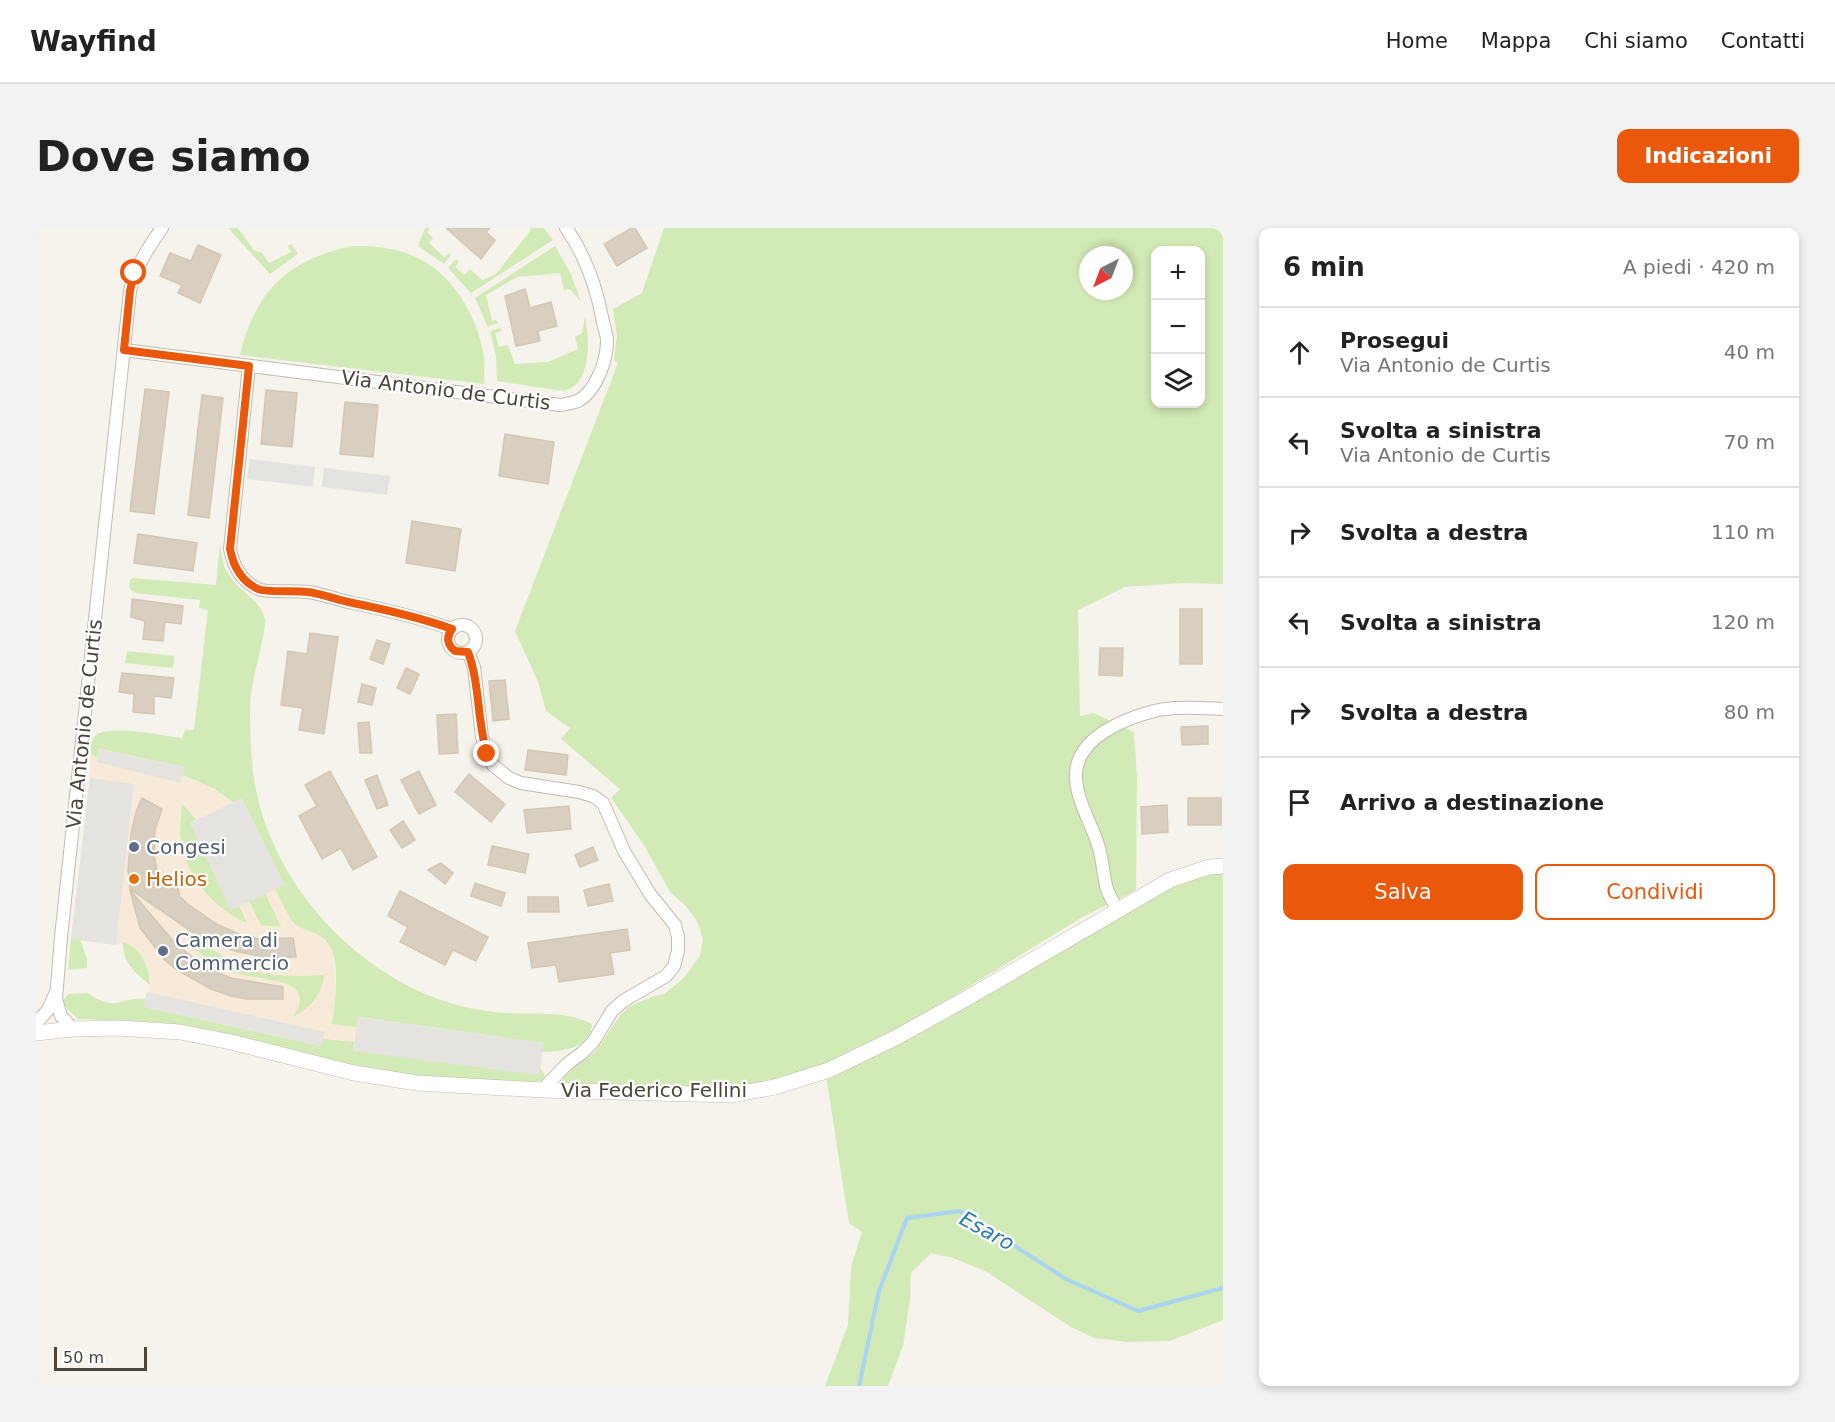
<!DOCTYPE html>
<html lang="it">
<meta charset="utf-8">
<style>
:root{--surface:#fff;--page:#f2f2f2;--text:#222;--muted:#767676;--line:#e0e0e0;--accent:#ea580c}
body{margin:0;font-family:"DejaVu Sans",sans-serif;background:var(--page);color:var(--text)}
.controls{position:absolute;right:18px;top:18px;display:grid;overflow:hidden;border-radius:12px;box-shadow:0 3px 9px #0003}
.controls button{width:54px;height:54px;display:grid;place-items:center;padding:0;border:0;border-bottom:2px solid var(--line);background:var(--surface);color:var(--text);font:30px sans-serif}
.compass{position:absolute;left:1043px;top:18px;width:54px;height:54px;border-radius:50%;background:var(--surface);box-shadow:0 3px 9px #0003;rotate:222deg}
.scale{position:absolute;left:18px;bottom:15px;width:93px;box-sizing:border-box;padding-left:6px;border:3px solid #4b4439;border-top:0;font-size:16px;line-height:21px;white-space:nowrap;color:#4b4439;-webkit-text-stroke:4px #fff;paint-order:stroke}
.stop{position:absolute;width:18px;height:18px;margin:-14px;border:4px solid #ea580c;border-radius:50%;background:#fff}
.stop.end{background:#ea580c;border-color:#fff;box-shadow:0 2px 6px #0008}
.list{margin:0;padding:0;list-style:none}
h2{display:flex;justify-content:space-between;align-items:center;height:78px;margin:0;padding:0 24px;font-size:26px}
h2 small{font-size:20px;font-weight:400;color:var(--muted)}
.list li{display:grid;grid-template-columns:39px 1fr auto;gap:18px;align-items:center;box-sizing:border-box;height:90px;padding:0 24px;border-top:2px solid var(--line)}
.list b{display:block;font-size:22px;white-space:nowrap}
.list p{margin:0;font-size:20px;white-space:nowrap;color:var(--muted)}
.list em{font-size:20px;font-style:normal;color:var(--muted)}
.actions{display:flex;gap:12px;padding:18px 24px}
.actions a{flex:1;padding:14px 0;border:2px solid var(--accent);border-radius:12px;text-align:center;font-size:21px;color:var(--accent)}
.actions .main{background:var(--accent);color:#fff}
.icon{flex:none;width:33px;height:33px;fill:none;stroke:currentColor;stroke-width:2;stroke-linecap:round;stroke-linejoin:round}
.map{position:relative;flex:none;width:1187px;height:1158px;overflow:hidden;border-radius:12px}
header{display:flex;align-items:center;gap:36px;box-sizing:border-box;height:84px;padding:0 30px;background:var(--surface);border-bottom:2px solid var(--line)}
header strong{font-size:28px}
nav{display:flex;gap:33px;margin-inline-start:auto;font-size:21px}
.intro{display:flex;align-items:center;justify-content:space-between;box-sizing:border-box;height:144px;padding:0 36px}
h1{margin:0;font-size:42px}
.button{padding:15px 27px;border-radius:12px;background:var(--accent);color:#fff;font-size:21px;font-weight:700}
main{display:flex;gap:36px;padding:0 36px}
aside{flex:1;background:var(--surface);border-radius:12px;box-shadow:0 3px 9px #0003}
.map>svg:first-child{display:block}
.commercial{fill:#f7ead8}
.green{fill:#d2eab5;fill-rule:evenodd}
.parking{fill:#e5e3e0}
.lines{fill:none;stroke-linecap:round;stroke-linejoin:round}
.stream{stroke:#a9d4f2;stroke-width:4}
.building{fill:#d8cfc1;stroke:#d3c7b4;stroke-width:1.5}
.minor-casing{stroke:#c2bbae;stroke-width:14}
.tertiary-casing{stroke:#c2bbae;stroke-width:16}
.minor{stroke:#fff;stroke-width:12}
.tertiary{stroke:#fff;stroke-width:15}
.route{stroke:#ea580c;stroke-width:8}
.service-dot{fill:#5c6f8a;stroke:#fff;stroke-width:2}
.food-dot{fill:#e8710a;stroke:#fff;stroke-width:2}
.labels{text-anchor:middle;stroke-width:4.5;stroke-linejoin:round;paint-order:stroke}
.street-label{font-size:20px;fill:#4b4439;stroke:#fff}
.service-label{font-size:20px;fill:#4e5e75;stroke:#fff;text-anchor:start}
.food-label{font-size:20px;fill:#c56008;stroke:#fff;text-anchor:start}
.water-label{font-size:21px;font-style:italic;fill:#2e7ab2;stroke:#fff}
</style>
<header>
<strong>Wayfind</strong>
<nav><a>Home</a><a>Mappa</a><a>Chi siamo</a><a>Contatti</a></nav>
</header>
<div class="intro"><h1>Dove siamo</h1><a class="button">Indicazioni</a></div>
<main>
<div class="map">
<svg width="1187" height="1158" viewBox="0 0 1187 1158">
<rect width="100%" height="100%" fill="#f6f3ec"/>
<path class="commercial" d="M54,525l7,5 87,9 -1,8 30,13 20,14 9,-4 52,126 26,12 7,5 5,11 4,37 -4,35 26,-7 184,44 -3,14 -186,-24 1,-8 -33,3 -177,-39 6,-22 -3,-20 -5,-8 -19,-14 -7,2 -45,-6 19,-161z"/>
<g class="green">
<path d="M192,0h10l16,22 8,3 7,10 22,-11 -3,-6 4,-2 6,10 -28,20z"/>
<path d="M389,0h4l-1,5 5,5 -4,5 15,14 5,-4 2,2 -7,9 -26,-18z"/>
<path d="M494,0h14l9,12 -82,53 -23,-25 8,-9 3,3 -4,5 9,8 6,-6 12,11 14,-6 35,-44z"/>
<path d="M628,0h559v356l-40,-1 -58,4 -47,23 2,106 14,-3 40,19 3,46 -1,112 -55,28 -168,103 -90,45 -54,16 -39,6 -165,-4 -2,-2 1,-6 32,-25 23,-34 9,-10 26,-11 10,-2 19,-15 17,-23 3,-17 -6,-18 -11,-15 -16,-14 -26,-47 -33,-47 9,-9 -59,-50 9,-11 -24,-17 -8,-29 -23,-51 103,-268 -4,-3 3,-25 -4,-26 29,-16zM1120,22h44v154h-44zM1052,27h36v36h-36z"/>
<path d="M316,18c20,0 40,1 59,9 40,15 67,61 73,102 1,8 0,18 0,27l-244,-29c15,-64 48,-95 112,-109z"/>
<path d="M519,18l16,28 10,28 -11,-13 -6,1 -4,-17 -43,4 -31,18 6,26 4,-1 2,3 -10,4 -13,-29z"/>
<path d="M549,88c4,22 8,70 -22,75l-66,-10 -1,-25 -6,-25 10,-3 2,3 -7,2 4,14 9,-2 7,19 33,-2 30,-13 -3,-12 7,-4z"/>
<path d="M184,315c1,12 3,25 11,35 10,14 30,23 34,41 1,6 -2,16 -3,23 -4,21 -12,44 -12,67 0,26 1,55 6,81 19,94 95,178 185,210 19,7 42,11 62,13 30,2 62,-3 89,11 -3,25 -28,27 -49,28v-9l-184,-26 -3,10 -24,-3c3,-23 10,-65 -6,-83 -8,-9 -21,-10 -30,-16 -7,-5 -16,-28 -21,-36l9,-4 -42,-86 -9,3 -20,-14 -30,-13 1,-8 -84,-18 -3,9 -7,-5c1,-6 1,-14 6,-18 15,-11 68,1 86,3l3,-8h9l14,-120 -9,-2 1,-8 -64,-7c-6,-3 -8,-6 -6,-13l3,-2 83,7z"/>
<path d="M91,423l47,5 -1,12 -48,-5z"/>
<path d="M146,576l14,15 -6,4 41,86 8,-3 8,17c-35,-15 -65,-51 -67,-91 0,-9 2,-19 2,-28z"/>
<path d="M1187,644v448l-53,21 -43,1 -33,-4 -23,-11 -86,-56 -32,-13 -22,-5 -20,20 -1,27 -7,46 -15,40h-63l23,-61 3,-58 11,-35 -13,-9 -23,-147 350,-192 37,-11z"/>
<path d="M229,665l16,34 -20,-2 -12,-24z"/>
<path d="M35,711h9l7,20v9l-19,2z"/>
<path d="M162,713l28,17 20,9 -1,3c26,6 52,7 79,5 -3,21 -13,32 -31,42 27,-40 -32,-36 -54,-43 -18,-5 -32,-15 -46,-26z"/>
<path d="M87,714c19,7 26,24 27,43 -14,-11 -29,-24 -27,-43z"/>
<path d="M52,765c28,20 30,4 57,6l-1,8 177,39 2,-7 31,3 -1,8 186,25 1,-8 5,9 -3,4 -13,4 -137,-11 -74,-16 -102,-26 -48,-8 -90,-4 -12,-12 -3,-6 5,-7z"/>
</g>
<g class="parking">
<path d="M214,231l65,8 -2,20 -66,-8z"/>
<path d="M288,240l66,8 -3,19 -65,-8z"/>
<path d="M63,521l85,18 -3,16 -84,-21z"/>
<path d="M54,550l44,6 -18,161 -45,-6z"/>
<path d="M206,570l43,87 -54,25 -41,-87z"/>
<path d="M111,764l178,40 -4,14 -177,-39z"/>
<path d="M322,789l186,26 -5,32 -186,-24z"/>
</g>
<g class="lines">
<path class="stream" d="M823,1158l20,-95 28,-73 53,-7 106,68 72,32 85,-23"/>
</g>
<g class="building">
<path d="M410,0h44l-4,4 9,8 -14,19z"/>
<path d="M596,0h3l12,20 -30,18 -13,-22z"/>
<path d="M162,17l23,10 -21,48 -22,-10 4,-8 -22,-9 10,-23 21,8z"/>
<path d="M489,61l5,19 21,-6 6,24 -19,5 2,10 -24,5 -11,-50z"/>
<path d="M109,161l24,3 -15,122 -24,-3z"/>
<path d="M230,162l31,3 -5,54 -31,-3z"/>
<path d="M166,167l21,3 -14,120 -21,-3z"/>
<path d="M309,174l33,3 -5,52 -33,-3z"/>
<path d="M469,206l49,8 -6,42 -49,-8z"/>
<path d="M376,293l49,8 -6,42 -49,-8z"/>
<path d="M102,306l59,9 -4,28 -59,-8z"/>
<path d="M96,371l51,7 -2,18 -16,-2 -2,19 -20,-2 2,-18 -14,-4z"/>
<rect x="1144" y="381" width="22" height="55"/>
<path d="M274,405l28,4 -14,97 -25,-4 4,-22 -22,-3 7,-54 19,3z"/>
<path d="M341,412l13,4 -7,20 -13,-5z"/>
<path d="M1064,420h23l-1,28 -23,-1z"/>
<path d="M370,440l13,6 -9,20 -13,-6z"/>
<path d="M86,445l52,5 -3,20 -17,-2v18l-21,-2 1,-18 -15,-2z"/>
<path d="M469,452l4,39 -16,2 -4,-40z"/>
<path d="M326,456l14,4 -4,17 -14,-3z"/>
<path d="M420,486l2,39 -19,1 -2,-39z"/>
<path d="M333,494l3,31h-12l-2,-30z"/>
<path d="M1172,498v18l-26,1 -1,-18z"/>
<path d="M492,522l40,5 -2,20 -41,-5z"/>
<path d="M294,543l47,86 -24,13 -12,-22 -19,11 -23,-43 18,-10 -12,-21z"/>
<path d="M383,543l17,34 -17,9 -18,-34z"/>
<path d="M433,546l36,30 -14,18 -36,-30z"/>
<path d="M341,547l11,30 -11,4 -12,-29z"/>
<path d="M106,570l20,11 -7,21 -1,26 6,26 8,-2 9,4 3,13 9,8 29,20 21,9 20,5 34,-1 3,19 -27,1 -30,-6 -21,-6 -17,-8 -71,-49 -2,-19 3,-36 5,-22z"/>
<rect x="1152" y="570" width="33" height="27"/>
<path d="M1131,577l1,27 -26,2 -1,-27z"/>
<path d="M533,578l2,23 -44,4 -3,-23z"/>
<path d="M367,593l12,19 -13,8 -12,-18z"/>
<path d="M456,618l37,8 -4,19 -37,-8z"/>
<path d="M557,619l5,13 -18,7 -5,-12z"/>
<path d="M405,635l12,10 -8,11 -17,-14z"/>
<path d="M439,655l30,10 -4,13 -30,-10z"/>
<path d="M573,656l4,17 -25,5 -4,-16z"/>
<path d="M94,662l44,52 30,25 27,11 52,9v12h-36l-16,-3 -20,-7 -34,-19 -12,-10 -25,-32z"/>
<path d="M364,663l88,46 -12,24 -23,-11 -8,15 -45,-23 8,-15 -20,-11z"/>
<path d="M492,669h30l1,15h-31z"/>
<path d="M591,701l3,21 -20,3 4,21 -55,8 -3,-17 -24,3 -4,-25z"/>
</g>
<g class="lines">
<defs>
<g id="minor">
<path d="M88,122l436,55c5,-1 12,-2 18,-4 18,-10 29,-40 29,-61 0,-5 -3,-12 -4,-18 -6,-33 -17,-66 -37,-94"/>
<path d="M213,138l-19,183c3,16 11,32 28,40 8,4 38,1 50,3 15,2 30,8 45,11 34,7 66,14 98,26"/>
<circle cx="426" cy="411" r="14"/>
<path d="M432,424l6,15 8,70 5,17 6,11 16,13 12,5 58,9 14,4 10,7 21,48 26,43 25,31 3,12v14l-4,15 -8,10 -43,25 -11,10 -19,31 -11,11 -15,11 -25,26"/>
<path d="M1081,681c-3,-6 -8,-13 -10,-20 -4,-13 -4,-28 -8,-41 -7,-25 -24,-48 -23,-75 2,-36 48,-54 78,-62 22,-5 46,-3 69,-2"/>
<path d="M0,795l12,-13 8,-18"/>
<path d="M37,801l-12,-13 -5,-17 5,-62 69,-646c6,-25 18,-43 32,-63"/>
</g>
<path id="tertiary" d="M0,805l37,-4 46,-1 61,4 51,10 123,31 63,10 125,7 189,5 44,-8 54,-17 68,-33 72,-40 201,-117 39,-13 14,-1"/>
</defs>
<use href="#minor" class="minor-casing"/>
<use href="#tertiary" class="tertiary-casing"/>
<use href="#minor" class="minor"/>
<use href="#tertiary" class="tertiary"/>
</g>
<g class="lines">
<path class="route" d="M98,45l-4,18 -6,59 125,16 -19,183c3,16 11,32 28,40 8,4 38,1 50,3 15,2 30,8 45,11 34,7 66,14 99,26 -6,8 -5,16 3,22l13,1c12,32 9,69 19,102"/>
</g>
<g class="service-dot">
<circle cx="98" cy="619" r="6"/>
<circle cx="127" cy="723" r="6"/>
</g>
<circle class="food-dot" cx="98" cy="651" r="6"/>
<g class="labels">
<g class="street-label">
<text transform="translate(410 162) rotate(7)" y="7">Via Antonio de Curtis</text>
<text transform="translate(48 496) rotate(-84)" y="7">Via Antonio de Curtis</text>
<text x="618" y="869">Via Federico Fellini</text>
</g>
<g class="service-label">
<text x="110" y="626">Congesi</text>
<text x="139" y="719">Camera di<tspan x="139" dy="23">Commercio</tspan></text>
</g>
<g class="food-label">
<text x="110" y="658">Helios</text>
</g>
<g class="water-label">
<text transform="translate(951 1003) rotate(29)" y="7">Esaro</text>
</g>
</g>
</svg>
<div class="controls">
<button>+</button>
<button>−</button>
<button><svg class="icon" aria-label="layers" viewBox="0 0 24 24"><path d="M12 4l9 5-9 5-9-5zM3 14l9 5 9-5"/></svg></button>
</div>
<svg class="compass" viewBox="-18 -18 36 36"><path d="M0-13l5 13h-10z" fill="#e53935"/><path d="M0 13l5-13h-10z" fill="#767676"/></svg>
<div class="scale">50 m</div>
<div class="stop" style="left:98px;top:45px"></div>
<div class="stop end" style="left:451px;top:526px"></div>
</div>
<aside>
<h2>6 min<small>A piedi · 420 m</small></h2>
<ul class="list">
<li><svg class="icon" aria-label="ahead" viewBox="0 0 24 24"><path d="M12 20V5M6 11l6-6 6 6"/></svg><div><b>Prosegui</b><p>Via Antonio de Curtis</p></div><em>40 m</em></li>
<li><svg class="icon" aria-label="left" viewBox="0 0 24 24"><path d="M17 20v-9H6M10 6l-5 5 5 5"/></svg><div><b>Svolta a sinistra</b><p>Via Antonio de Curtis</p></div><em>70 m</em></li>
<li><svg class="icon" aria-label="right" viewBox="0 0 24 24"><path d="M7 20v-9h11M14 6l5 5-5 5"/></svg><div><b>Svolta a destra</b></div><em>110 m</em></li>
<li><svg class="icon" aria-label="left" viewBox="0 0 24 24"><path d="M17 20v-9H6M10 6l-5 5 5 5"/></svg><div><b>Svolta a sinistra</b></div><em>120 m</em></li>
<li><svg class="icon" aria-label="right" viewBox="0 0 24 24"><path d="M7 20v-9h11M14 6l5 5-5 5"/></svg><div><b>Svolta a destra</b></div><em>80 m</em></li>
<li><svg class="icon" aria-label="arrive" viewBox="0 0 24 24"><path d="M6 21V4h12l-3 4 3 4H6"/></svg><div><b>Arrivo a destinazione</b></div></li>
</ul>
<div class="actions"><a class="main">Salva</a><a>Condividi</a></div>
</aside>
</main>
